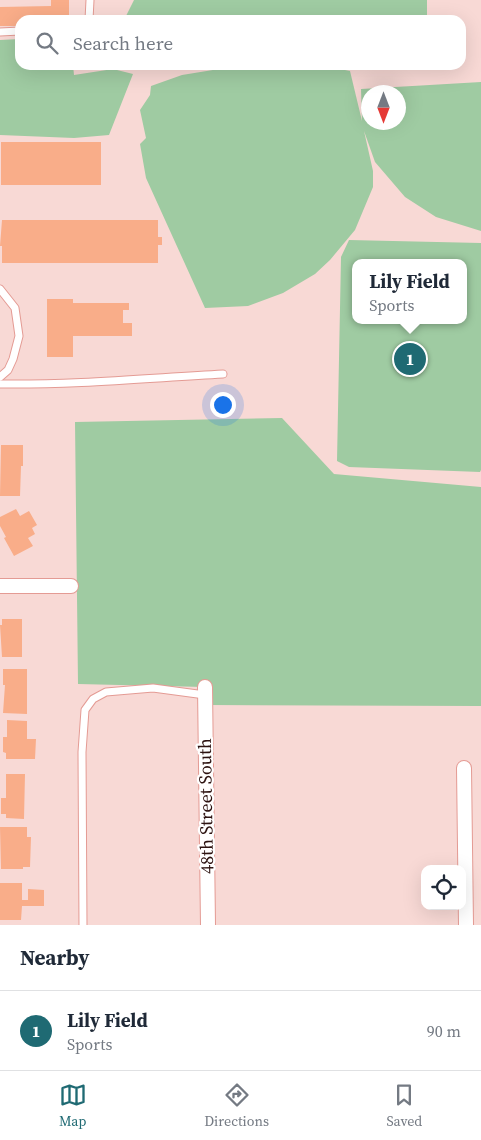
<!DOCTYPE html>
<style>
:root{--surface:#fff;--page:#f6f6f7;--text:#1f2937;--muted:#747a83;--line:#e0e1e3;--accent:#1f6a73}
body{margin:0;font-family:"Source Serif 4",serif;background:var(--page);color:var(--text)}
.controls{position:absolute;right:15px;bottom:15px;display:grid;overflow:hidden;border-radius:10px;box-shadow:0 5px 20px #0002}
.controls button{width:45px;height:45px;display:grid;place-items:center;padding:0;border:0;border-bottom:1px solid var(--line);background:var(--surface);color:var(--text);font:25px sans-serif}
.compass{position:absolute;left:361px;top:85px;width:45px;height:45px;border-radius:50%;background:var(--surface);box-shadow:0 5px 20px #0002;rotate:180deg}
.you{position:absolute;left:222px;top:404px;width:18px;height:18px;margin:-12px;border:4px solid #fff;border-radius:50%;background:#1a73e8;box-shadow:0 0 0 8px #1a73e833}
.badge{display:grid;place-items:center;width:32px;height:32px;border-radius:50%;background:var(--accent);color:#fff;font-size:16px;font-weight:700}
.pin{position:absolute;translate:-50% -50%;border:2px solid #fff;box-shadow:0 1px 5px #0006}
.popup{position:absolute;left:352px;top:259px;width:115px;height:65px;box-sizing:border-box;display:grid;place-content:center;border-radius:10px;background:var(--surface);filter:drop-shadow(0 1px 4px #0005);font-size:16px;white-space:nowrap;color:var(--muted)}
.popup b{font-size:19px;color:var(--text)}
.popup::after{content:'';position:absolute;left:50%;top:100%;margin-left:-10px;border:10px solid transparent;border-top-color:var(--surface)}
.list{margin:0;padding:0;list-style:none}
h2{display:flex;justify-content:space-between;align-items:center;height:65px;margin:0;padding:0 20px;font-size:21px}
h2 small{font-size:16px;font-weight:400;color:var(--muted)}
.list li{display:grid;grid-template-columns:32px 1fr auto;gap:15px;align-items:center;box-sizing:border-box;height:80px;padding:0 20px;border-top:1px solid var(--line)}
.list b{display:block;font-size:19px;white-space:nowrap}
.list p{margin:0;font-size:16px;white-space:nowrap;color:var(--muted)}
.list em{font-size:16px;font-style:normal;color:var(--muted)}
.icon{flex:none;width:28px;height:28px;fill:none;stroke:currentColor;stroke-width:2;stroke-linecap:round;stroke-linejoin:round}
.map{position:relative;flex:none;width:481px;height:925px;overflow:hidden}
.search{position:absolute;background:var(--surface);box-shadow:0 5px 20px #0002;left:15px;right:15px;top:15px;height:55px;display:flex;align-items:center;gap:12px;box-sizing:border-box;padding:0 18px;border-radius:15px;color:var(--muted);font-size:19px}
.sheet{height:145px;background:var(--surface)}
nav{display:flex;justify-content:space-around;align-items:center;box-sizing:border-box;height:70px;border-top:1px solid var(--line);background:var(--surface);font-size:14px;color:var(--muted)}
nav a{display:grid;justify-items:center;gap:2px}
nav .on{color:var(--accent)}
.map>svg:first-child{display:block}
.green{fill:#9fcba2;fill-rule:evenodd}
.building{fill:#f9ad89}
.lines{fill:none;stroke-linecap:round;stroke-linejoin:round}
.service-casing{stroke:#e49b94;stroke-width:9}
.minor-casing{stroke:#e49b94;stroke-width:16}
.service{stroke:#fff;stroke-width:7}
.minor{stroke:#fff;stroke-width:14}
.labels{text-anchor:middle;stroke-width:4.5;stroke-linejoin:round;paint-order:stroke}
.street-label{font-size:18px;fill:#2c1210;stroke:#fff}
</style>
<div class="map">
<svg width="481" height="925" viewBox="0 0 481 925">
<rect width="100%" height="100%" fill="#f8d9d5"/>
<g class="green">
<path d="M134,0h293v20h-303z"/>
<path d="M20,39v26h53l1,10 39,-6 20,5 -24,61 -35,3 -74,-3v-95z"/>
<path d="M299,66l31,1 20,4 12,50 -1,-32 120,-7v149l-45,-14 -31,-20 -30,-35 -11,-31 9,40v16l-18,43 -25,30 -15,14 -32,19 -35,13 -43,2 -59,-130 -6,-34 6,-6 -6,-28 10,-15 1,-9 31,-11 37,-6zM368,92h30v30h-30z"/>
<path d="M349,240l132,3v227l-1,2 -131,-5 -12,-6 4,-204zM356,263h108v57h-108z"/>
<path d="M282,418l52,56 147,13v219l-272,-1 -5,-18 -126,-3 -3,-262z"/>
</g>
<g class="building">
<path d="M51,0h18v20h-49v6h-20v-19l51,-1z"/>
<rect x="1" y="142" width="100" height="43"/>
<path d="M2,220h156v17h4v8h-4v18h-156v-17h-2z"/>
<path d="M47,299h26v4h56v7h-6v13h9v13h-59v21h-26z"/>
<path d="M1,445h22v21h-2l-1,30h-20z"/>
<path d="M16,509l4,7 9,-5 8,14 -5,3 3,6 -7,4 5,8 -19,10 -10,-18 2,-1 -6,-11v-9z"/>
<path d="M2,619h20v38h-20l-2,-32h2z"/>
<path d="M3,669h24v45l-24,-1 2,-28h-2z"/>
<path d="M7,720l20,1v18h9l-1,20h-29v-6l-3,-1v-15h4z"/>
<path d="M6,774h19l-1,45 -18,-1v-4h-5v-16h5z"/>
<path d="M0,827h27v10h4l-1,30h-7v2h-22z"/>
<path d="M0,883h22v17h6v-11l16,1v16h-22l-1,14h-21z"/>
</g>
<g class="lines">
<defs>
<g id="service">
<path d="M89,20l1,-20"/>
<path d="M0,32l20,-1"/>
<path d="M0,289l15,19 4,28 -6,23 -5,11 -8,7"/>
<path d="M0,384c74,1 149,-6 223,-10"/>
<path d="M83,925l-1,-173 3,-42 8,-11 13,-7 47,-4 52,7"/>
</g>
<g id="minor">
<path d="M0,586h71"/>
<path d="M205,687l3,238"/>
<path d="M464,768l2,157"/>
</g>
</defs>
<use href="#service" class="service-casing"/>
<use href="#minor" class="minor-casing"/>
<use href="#service" class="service"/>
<use href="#minor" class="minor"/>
</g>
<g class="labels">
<g class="street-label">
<text transform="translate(206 806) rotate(-91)" y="6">48th Street South</text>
</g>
</g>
</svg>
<div class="controls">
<button><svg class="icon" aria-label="locate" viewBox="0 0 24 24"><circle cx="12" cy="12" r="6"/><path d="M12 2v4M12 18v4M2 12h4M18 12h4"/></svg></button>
</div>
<svg class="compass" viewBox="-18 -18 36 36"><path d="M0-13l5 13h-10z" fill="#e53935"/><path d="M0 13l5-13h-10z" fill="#747a83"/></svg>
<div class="you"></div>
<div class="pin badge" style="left:410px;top:359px">1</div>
<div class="popup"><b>Lily Field</b>Sports</div>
<div class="search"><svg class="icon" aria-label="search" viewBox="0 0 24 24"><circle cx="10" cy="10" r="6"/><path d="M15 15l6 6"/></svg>Search here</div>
</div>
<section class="sheet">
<h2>Nearby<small></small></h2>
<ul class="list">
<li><span class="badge">1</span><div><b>Lily Field</b><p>Sports</p></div><em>90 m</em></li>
</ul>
</section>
<nav>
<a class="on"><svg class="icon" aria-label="map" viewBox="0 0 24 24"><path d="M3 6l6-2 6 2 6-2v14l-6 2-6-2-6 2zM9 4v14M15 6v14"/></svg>Map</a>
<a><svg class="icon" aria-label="directions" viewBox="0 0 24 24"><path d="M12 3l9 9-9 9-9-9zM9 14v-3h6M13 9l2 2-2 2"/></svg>Directions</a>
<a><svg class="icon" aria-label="saved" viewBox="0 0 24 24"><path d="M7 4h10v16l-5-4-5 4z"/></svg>Saved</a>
</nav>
